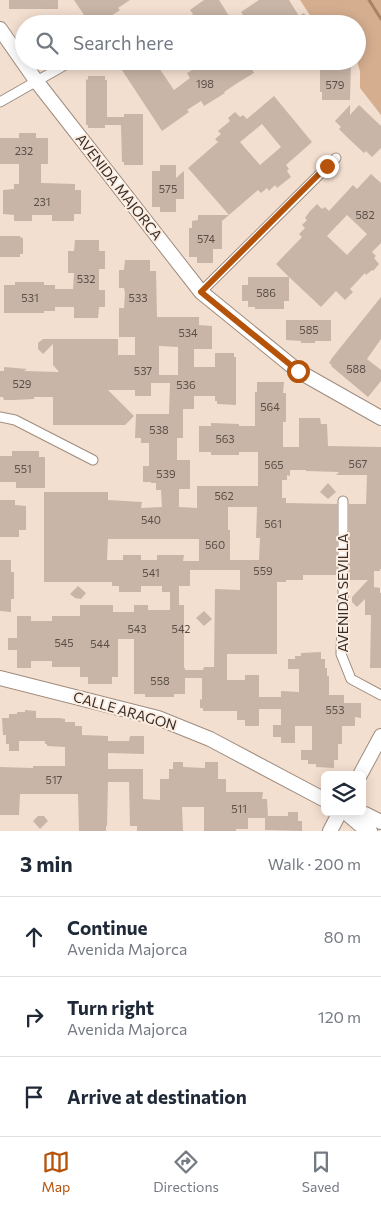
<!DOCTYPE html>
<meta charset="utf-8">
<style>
:root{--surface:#fff;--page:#f6f6f7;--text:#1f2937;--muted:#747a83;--line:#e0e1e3;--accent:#b45309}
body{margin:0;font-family:Commissioner,sans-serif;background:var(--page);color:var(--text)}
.controls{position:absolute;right:15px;bottom:15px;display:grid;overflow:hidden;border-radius:8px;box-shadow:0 2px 12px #0003}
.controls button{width:45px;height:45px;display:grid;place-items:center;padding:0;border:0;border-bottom:1px solid var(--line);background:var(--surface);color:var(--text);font:25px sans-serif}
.stop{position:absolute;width:15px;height:15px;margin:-11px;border:4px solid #b45309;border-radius:50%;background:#fff}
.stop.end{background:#b45309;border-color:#fff;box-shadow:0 1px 5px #0008}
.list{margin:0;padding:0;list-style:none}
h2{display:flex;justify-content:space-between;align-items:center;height:65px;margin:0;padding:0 20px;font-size:21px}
h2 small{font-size:16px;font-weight:400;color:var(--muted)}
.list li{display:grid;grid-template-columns:32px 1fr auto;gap:15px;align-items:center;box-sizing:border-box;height:80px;padding:0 20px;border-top:1px solid var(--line)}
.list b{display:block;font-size:19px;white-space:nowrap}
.list p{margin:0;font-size:16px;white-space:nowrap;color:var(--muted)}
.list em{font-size:16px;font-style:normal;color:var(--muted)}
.icon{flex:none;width:28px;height:28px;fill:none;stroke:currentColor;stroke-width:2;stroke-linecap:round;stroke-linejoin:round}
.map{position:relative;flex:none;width:381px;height:831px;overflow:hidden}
.search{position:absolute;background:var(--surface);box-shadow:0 2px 12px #0003;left:15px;right:15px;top:15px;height:55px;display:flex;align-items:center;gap:12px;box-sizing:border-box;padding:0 18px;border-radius:28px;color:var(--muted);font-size:19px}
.sheet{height:305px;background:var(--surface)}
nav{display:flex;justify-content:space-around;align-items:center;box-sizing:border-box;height:70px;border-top:1px solid var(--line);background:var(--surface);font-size:14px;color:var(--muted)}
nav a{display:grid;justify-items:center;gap:2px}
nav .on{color:var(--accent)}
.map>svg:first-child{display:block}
.green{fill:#d5ae90}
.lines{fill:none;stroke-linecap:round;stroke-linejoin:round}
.stream{stroke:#ab8160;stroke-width:3}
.building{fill:#c8b5a7;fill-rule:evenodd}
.street-casing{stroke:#9e8c7e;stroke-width:11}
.secondary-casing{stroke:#9e8c7e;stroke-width:16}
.street{stroke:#fff;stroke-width:9}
.secondary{stroke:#fff;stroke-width:14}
.route{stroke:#b45309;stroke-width:6}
.labels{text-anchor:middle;stroke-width:4;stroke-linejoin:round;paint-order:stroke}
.number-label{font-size:11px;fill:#5a4f48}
.street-label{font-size:14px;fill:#352d28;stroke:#fdede1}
</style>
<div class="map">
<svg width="381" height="831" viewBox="0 0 381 831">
<rect width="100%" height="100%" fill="#f3dfd0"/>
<path class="green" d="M300,0h81v115l-21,-27v-17l-3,-10v-37h-41z"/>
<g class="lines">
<path class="stream" d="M369,0l12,19"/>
</g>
<g class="building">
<rect x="9" y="0" width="49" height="9"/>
<path d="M74,0h56l-12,8 2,2 -21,14h-9z"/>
<path d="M204,0h15l12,19 -7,5h-46l15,-10 -3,-4z"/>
<path d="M259,0h30l10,16 5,-3 6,11h-54l-2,-4 -5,4 -8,-12z"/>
<path d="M116,61h52l-9,7 15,22 16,-12 -3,-5 15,-9 3,4 12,-7h43l-9,6 3,6 -15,9 -15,10 1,1 -21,13 -3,-5 -14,9 2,2 -27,19z"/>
<path d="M320,61h31l-1,39h-28v-8h-2z"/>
<path d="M88,76h17v4h2v37h17v-3h19v51h-19v-3h-2l-1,-37h-16v3h-17v-3h-2v-46l2,1z"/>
<path d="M274,96l38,46 -26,23 3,4 -2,2 4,6 -14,11 -2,-3 -6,6 -2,-3 -6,5 -3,-3 -36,31v28h-9v14h-16v-6h-8v-29h3v-7l6,-1v-5h31l-41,-47 30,-26 -3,-3 6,-5 -3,-3 12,-10 -2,-3 7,-6 5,5 3,-2 4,4zM262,124l19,23 -21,18 -20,-23z"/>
<path d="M350,105v10l9,-10 22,21v22l-9,9 -6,-6 -2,2 -15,-14 -10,-10 2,-2 -6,-6z"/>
<path d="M19,133h17v5h12v26h-7v19l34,1v6h6v24h-7v7h-22v-6h-20v6h-18v-6l-11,-1v-24l11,-1v-5h5v-20h-19v-26h19z"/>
<path d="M160,165h16v13l8,-7v28h-8v13h-16v-5h-8v-36h8z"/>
<path d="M371,174l10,9v60l-9,9 4,4 -2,2 5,6 -6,7 -1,-1 -6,5 -1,-2 -15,16 3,3 -8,8 -9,-9 -15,16 -32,-30v24h-5v8h-29v-2h-7v-6h-6v-16h6v-8h41l-13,-13 26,-27 -3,-3 6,-6 -3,-3 5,-5 -2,-2 5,-7 7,-7 5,5 3,-2 4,4 24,-26 4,4zM347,215l20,19 -20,21 -20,-19z"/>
<path d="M0,236h20v1l3,1v16h-3v3h-20z"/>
<path d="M75,240h24v11h6v18h-6v21h6v17h-6l-1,11h-24v-11h-19v4h-11v2h-40v-28h11v-3h29v3h11v4h18l1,-16h-6v-22h6z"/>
<path d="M125,260h25v11h6l1,46h42v8l13,1v23h-18v18h21v-14h19v4h2v48l-19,-1v-3h-2v-5h-21v13h-11v29h-6v22h13v29h-11v18l18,1v-22h61v-34h-19v3h-28v-3h-12v-26h12v-3l28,1v2h16v-34h2v-10h27l-1,11h3v29h-3v25h16v-29h21l1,6h6l1,22 53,1v122h-1v2h-6v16l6,1v5h1v75h-11l1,-53h-6v-16l-8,8 -5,-5v-5l16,-17h-19v-76h17l1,-29h-31l3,-3 -33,-1v-1h-16v6l-3,-1v5h-5v18h4v5l51,1v71h-34v5h-17v2h-9v72h-50v26h18v-5h14v22h22v-6l18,1v-23h-11v-10h7v-3h6v-3l20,-1v7h4v9h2v8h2v19h15v8h17v15l-6,-1v9h-13v18h-4v16h-4v8l-18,-1v-3h-8v-4h-7v-10h11v-24h-17v17h-14v-6h-8v-12h8v-16h-22v17h-14v-6h-8v-9h-34v-3h-3v-9l2,1v-22h-17v16h-11v3h-29v-3h-11v-55h-16v38h-6v7h-24v-7h-8v-10h-28v-6h-21v7h-14v-18h-9v-12h9v-22h14v5h21v-5h28v-11h33v7h21v-7h14v5h22v-18h-8v-6h-21v6h-22v-6h-7v-4h-68v-90h64v8l34,2 -1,6 21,-1 -1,-17h-5v-7h-5v-1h-8v-16h6v-23h-8v-5h-6l1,-24h33l1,-31h-19v13h-16v-6h-27l26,26 -9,9h-72v-28h-19v2l-20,1h-10l-1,-3h-3v-26h4v-4l23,2 -3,2 35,1 -6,-7v-21l-10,10 -5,-5v-6l5,-4h75v16h17v-18h-16v-29h5l1,-15 -1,-5h-5v-18h5zM159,346l19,1v28h-19zM228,507h29l-1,31h4l-1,22h-29v-30h-2zM108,539h91v22h-16l1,-6h-27v5h-16v-5h-18v5h-16zM190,570h50v20l-25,-1 -1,78h-10l-1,3h-18v-2h-1v-63h-5v-19h11z"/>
<path d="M381,297v42l-14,20 14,11v11l-13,16 -37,-31 1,-1 -3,-2 3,-5z"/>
<path d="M286,320h45v21h-16v2h-14v-2l-15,-1z"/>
<path d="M12,451h27v6h6v31h-29v-6h-16v-26h12z"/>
<path d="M328,483l8,9 -8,7 -8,-7z"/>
<path d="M0,500h15v5l11,1v24h-7v7h-19z"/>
<path d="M0,560h11v12h3v27h-3v13l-11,-1z"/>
<path d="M78,586l8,7 -5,6 -6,-1 -5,-4z"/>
<path d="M204,611l8,8 -8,7 -8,-8z"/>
<path d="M25,710l11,1v7h23l6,1v3h10v4h7v9l26,1v5h21l1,-5h14v18l-36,-1v16h35v30l17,1v-21h9v-10h4v-7h10v5l22,1v-6h13v17h8v13h37l-1,7h5l1,17h20v-4h10v9h4v10l-37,-1v-12h-17v11h-12v2h-32v-24h-22l1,24h-46v-5h-7l-1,-44h-21l-1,44h-1v5h-27l-1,-37h-58l-1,21h-19v-48l33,1v-2h32v-19l-18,-1v-2h-2v-3h-26v10h-10v-7h-3v-9h-3l-1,-17h7v-4h8v-2h8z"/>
<path d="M38,816h6l4,5 -8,8 -7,-8z"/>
</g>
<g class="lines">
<defs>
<g id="street">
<path d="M0,102l72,-41"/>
<path d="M201,292l135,-134"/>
<path d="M0,417l15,3 78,40"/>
<path d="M343,501v96l-2,57 10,25 30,16"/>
</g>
<g id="secondary">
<path d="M0,29l37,53 164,210 97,79 83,47"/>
<path d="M0,678l158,40 52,21 115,61"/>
<path d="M360,775l21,-39"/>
<path d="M345,812l14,12 11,7"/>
<path d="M357,812l8,2 16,8"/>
<path d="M330,831l10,-19"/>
</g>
</defs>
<use href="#street" class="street-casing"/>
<use href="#secondary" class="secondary-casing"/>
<use href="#street" class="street"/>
<use href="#secondary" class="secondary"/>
</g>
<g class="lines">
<path class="route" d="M298,371l-97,-79 126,-126"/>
</g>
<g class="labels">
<g class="number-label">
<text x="205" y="88">198</text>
<text x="335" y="89">579</text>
<text x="24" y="155">232</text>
<text x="168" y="193">575</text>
<text x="42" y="206">231</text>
<text x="365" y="219">582</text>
<text x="206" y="243">574</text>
<text x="86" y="283">532</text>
<text x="266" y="297">586</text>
<text x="30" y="302">531</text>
<text x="138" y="302">533</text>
<text x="309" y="334">585</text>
<text x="188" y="337">534</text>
<text x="356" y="373">588</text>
<text x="143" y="375">537</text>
<text x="22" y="388">529</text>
<text x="186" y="389">536</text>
<text x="270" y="411">564</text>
<text x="159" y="434">538</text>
<text x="225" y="443">563</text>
<text x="358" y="468">567</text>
<text x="274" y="469">565</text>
<text x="23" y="473">551</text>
<text x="166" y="478">539</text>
<text x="224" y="500">562</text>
<text x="151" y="524">540</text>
<text x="273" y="528">561</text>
<text x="215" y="549">560</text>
<text x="263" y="575">559</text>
<text x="151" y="577">541</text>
<text x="137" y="633">543</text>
<text x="181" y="633">542</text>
<text x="64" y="647">545</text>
<text x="100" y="648">544</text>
<text x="160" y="685">558</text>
<text x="335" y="714">553</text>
<text x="54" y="784">517</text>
<text x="239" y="813">511</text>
</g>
<g class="street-label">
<text transform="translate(119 187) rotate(52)" y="5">AVENIDA MAJORCA</text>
<text transform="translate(343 593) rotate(-90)" y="5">AVENIDA SEVILLA</text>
<text transform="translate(125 711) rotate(16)" y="5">CALLE ARAGON</text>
</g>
</g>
</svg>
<div class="controls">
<button><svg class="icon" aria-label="layers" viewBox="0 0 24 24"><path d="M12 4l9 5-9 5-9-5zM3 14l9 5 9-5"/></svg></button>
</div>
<div class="stop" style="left:298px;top:371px"></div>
<div class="stop end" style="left:327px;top:166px"></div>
<div class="search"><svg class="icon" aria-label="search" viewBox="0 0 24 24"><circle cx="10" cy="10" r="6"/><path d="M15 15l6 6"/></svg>Search here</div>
</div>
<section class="sheet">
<h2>3 min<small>Walk · 200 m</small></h2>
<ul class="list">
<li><svg class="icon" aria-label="ahead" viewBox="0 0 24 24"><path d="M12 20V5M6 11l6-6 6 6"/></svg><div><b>Continue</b><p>Avenida Majorca</p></div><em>80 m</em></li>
<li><svg class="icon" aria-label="right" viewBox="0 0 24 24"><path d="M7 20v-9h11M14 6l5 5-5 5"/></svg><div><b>Turn right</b><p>Avenida Majorca</p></div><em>120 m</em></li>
<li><svg class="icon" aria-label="arrive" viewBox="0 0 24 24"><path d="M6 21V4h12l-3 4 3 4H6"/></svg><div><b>Arrive at destination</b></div></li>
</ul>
</section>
<nav>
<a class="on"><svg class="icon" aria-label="map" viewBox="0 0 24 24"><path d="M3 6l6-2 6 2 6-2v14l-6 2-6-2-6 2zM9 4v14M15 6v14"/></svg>Map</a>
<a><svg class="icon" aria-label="directions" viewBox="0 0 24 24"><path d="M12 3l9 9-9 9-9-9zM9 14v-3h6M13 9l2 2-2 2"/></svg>Directions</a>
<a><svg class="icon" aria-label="saved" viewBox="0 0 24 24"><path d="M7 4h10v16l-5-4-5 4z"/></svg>Saved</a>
</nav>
